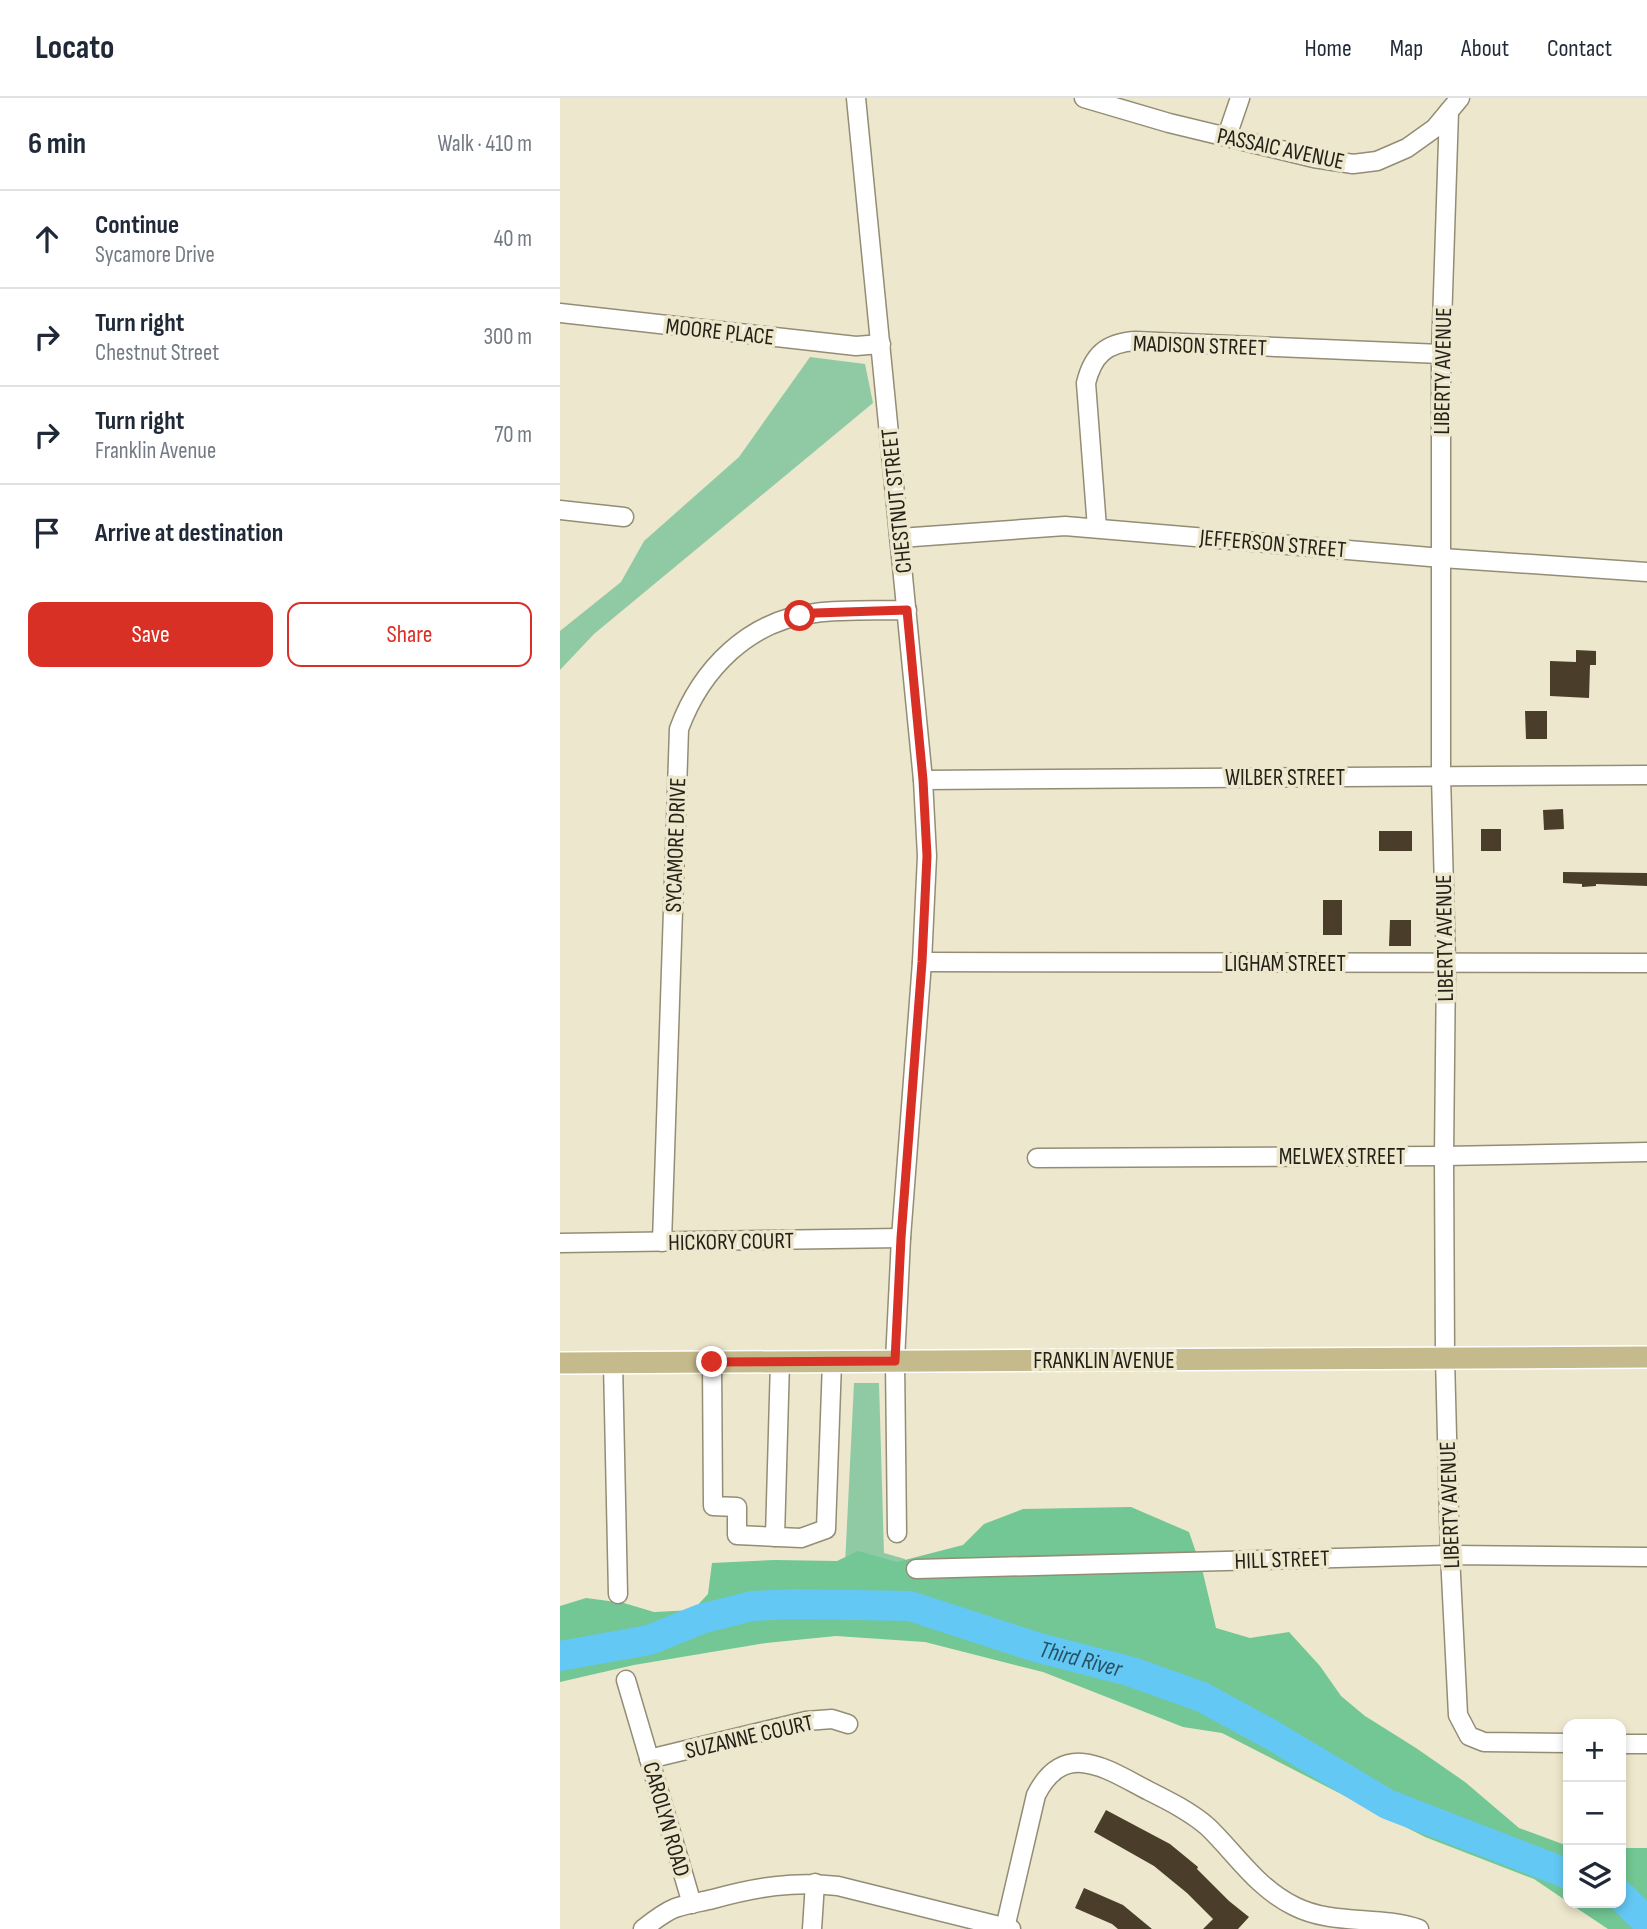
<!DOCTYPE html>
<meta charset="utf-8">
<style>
:root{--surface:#fff;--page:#f2f2f3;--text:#1f2937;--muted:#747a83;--line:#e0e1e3;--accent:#d93025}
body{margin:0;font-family:"Sofia Sans Condensed",sans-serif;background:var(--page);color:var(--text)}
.controls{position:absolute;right:21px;bottom:21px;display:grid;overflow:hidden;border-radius:14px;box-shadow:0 4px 10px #0003}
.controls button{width:63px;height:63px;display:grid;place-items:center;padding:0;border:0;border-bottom:2px solid var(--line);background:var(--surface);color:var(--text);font:35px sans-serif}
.stop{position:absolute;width:21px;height:21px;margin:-16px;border:5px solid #d93025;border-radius:50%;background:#fff}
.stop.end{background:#d93025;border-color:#fff;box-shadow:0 2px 7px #0008}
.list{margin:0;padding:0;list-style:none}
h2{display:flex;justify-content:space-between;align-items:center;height:91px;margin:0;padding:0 28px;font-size:30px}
h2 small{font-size:23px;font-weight:400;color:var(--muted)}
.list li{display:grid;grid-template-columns:46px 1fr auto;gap:21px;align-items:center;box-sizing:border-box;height:98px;padding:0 28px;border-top:2px solid var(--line)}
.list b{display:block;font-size:26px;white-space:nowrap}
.list p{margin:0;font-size:23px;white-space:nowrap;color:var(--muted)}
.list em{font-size:23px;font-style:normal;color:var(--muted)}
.actions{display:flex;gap:14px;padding:21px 28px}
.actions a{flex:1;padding:16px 0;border:2px solid var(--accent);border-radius:14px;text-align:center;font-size:24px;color:var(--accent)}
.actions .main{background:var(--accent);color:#fff}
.icon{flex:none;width:38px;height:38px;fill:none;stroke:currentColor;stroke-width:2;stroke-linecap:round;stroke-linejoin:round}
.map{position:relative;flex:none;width:1087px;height:1831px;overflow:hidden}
header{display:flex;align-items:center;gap:42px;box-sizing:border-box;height:98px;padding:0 35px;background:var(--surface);border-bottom:2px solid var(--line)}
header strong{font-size:33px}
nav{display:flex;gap:38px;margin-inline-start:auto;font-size:24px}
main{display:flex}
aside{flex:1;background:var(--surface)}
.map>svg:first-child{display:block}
.green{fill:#90caa5}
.forest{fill:#72c794}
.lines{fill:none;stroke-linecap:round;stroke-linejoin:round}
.river{stroke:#64c8f4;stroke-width:30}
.building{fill:#4a3e2b}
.minor-casing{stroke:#938d76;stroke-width:21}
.major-casing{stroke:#fff;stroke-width:24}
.minor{stroke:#fff;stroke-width:18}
.major{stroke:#c5ba8c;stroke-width:21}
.route{stroke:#d93025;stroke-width:9}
.labels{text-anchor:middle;stroke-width:7;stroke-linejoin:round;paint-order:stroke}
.street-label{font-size:23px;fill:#242118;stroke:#ede7cd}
.water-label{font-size:24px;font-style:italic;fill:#265163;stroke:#ede7cd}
</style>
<header>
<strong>Locato</strong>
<nav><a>Home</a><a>Map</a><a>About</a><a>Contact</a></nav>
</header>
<main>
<aside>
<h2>6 min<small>Walk · 410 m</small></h2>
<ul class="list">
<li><svg class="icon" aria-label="ahead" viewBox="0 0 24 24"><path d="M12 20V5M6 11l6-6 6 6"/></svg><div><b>Continue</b><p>Sycamore Drive</p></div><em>40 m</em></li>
<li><svg class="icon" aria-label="right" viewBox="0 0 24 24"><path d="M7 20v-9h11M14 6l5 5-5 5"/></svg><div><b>Turn right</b><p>Chestnut Street</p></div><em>300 m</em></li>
<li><svg class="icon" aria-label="right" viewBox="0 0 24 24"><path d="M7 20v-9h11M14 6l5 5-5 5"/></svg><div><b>Turn right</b><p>Franklin Avenue</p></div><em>70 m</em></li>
<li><svg class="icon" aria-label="arrive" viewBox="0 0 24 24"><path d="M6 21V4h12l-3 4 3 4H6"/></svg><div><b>Arrive at destination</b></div></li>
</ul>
<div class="actions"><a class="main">Save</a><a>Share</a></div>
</aside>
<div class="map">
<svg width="1087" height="1831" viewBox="0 0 1087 1831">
<rect width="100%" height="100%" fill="#ede7cd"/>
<g class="green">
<path d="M250,259l55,7 8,39 -279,231 -34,36v15v-54l61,-49 23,-41 95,-84z"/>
<path d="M294,1285h25l5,170 21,6 -5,25 -56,1z"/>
</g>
<g class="forest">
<path d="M571,1409l58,25 14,41 13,55 34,10 39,-6 31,34 21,30 24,20 51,32 49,34 54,46 49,18v56l-34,-23 -109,-42 -203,-104 -39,-6 -140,-55 -118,-30 -89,-6 -70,7 -132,22 -74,17v-76l26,-8 38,5 30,9 39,-2 15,-16 4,-31 63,-3 62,1 21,-10 39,11 66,-17 21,-21 39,-15z"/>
<path d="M1061,1750h26v81h-39l-39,-26h52z"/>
</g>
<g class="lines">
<g class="river">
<path id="s1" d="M0,1558l89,-16 52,-21 51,-13 41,-2 117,2 129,42 90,23 73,26 70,38 115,69 181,70"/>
<path d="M1061,1798l26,26"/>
</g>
</g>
<g class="building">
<path d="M1016,552l20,1v14h-6l-1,33 -39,-2v-35l26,1z"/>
<path d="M965,613h22v28h-21z"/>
<path d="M1003,711l1,20 -20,1 -1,-20z"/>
<rect x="921" y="731" width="20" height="22"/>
<rect x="819" y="733" width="33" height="20"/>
<path d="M1003,774l84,1v13l-51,-2v2l-14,1v-3l-19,-1z"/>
<rect x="763" y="802" width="19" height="35"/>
<path d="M830,822h21v26h-22z"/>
<path d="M546,1712l64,34 28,23 -1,2 32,32 20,16 -11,12h-35l10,-10 -26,-26 -33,-27 -60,-34z"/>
<path d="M524,1790l39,17 29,24h-34l-6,-5 -37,-16z"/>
</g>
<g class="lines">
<defs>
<g id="minor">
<path d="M296,0l67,682 4,76 -5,106 -21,276 -6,123 2,172"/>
<path d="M524,0l85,25 145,35 39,6 24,-3 30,-13 28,-20 25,-30"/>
<path d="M889,13l-8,243v422l5,187 -2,193 1,201 5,198 8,160 11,21 15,6 84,1"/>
<path d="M667,38l13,-38"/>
<path d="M0,215l296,33 25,-2"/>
<path d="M0,412l64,7"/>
<path d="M537,430l-11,-145c7,-28 20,-40 49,-42l306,13"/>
<path d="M340,440l165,-12 377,32 205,14"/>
<path d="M363,682l724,-5"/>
<path d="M362,864l725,1"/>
<path d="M477,1060l407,-2 203,-4"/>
<path d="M102,1144l17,-513c22,-60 70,-109 136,-116 30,-4 62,-2 92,-3"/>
<path d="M0,1145l341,-5"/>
<path d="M152,1264l1,144 24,1v28l64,3 25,-9 6,-167"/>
<path d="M53,1265l5,231"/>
<path d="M215,1439l5,-175"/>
<path d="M356,1471l534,-14 197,2"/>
<path d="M66,1582l66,224"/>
<path d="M1061,1646h26"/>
<path d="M89,1661l157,-38 26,-2 16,5"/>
<path d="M445,1830l31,-133c29,-57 72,-25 113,-4 20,10 42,21 59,36 28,27 49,61 86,79 39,20 85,9 125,23"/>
<path d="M83,1831c10,-8 20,-16 32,-21 12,-4 26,-6 38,-9 44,-12 80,-18 125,-13l173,43"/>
<path d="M252,1831l3,-46"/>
</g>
<path id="major" d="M0,1265l1087,-6"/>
</defs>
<use href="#minor" class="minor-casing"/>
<use href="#major" class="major-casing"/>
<use href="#minor" class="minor"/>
<use href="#major" class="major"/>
</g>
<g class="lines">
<path class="route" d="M152,1264l183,-1 6,-123 21,-276 5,-106 -4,-76 -16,-170 -92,3 -15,3"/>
</g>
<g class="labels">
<g class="street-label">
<text transform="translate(721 50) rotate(12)" y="8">PASSAIC AVENUE</text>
<text transform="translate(160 233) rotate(6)" y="8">MOORE PLACE</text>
<text transform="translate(640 247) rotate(2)" y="8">MADISON STREET</text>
<text transform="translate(882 273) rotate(-89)" y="8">LIBERTY AVENUE</text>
<text transform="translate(336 403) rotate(-96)" y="8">CHESTNUT STREET</text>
<text transform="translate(713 445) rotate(5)" y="8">JEFFERSON STREET</text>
<text x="725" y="687">WILBER STREET</text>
<text transform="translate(115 747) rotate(-88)" y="8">SYCAMORE DRIVE</text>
<text transform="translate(884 840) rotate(-91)" y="8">LIBERTY AVENUE</text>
<text x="725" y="873">LIGHAM STREET</text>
<text x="782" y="1066">MELWEX STREET</text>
<text transform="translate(171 1143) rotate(-1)" y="8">HICKORY COURT</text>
<text x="544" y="1270">FRANKLIN AVENUE</text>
<text transform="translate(889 1407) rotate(-92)" y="8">LIBERTY AVENUE</text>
<text transform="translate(722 1461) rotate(-2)" y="8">HILL STREET</text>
<text transform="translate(189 1638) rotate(-13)" y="8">SUZANNE COURT</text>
<text transform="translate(107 1721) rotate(74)" y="8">CAROLYN ROAD</text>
</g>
<g class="water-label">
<text dy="8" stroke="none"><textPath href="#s1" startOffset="536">Third River</textPath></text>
</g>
</g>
</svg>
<div class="controls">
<button>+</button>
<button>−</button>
<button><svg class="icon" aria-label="layers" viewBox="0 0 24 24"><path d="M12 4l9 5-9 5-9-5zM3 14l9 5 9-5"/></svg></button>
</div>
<div class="stop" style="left:240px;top:518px"></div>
<div class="stop end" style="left:152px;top:1264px"></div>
</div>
</main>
